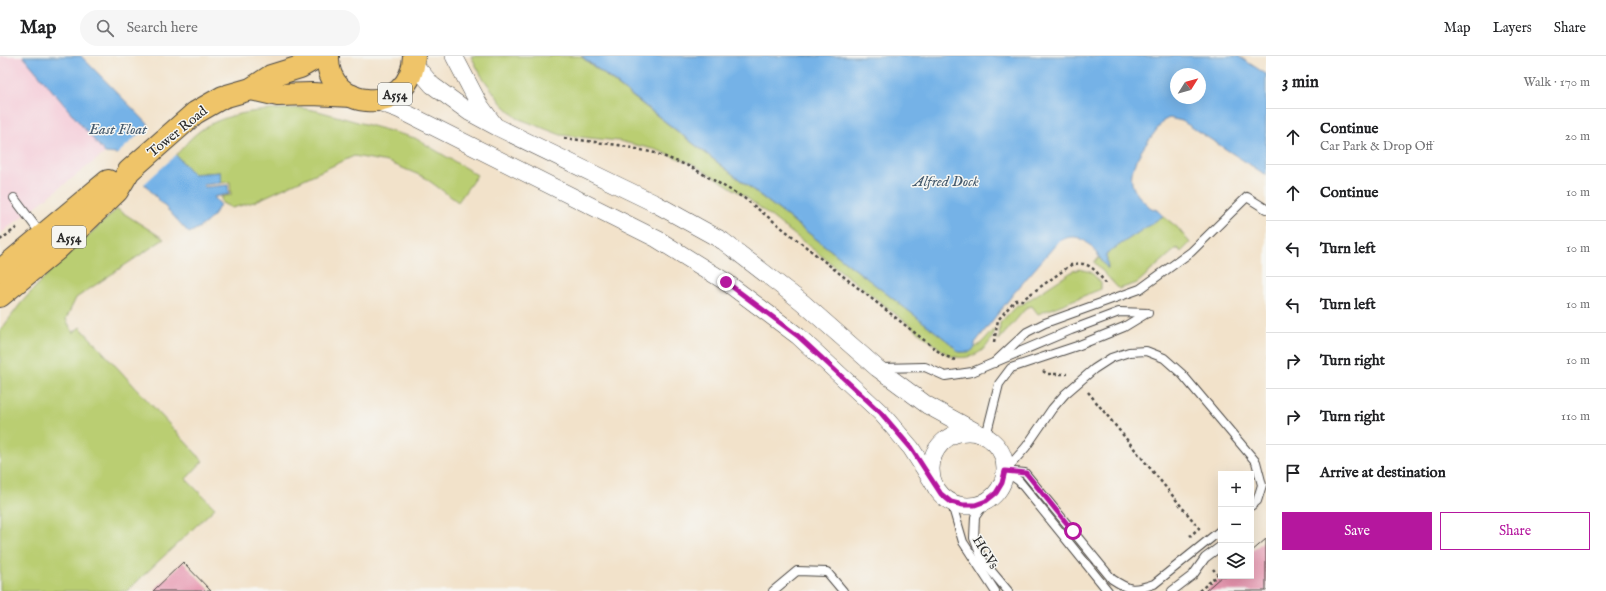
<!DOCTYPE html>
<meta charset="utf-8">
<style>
:root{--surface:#fff;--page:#f6f6f6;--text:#202124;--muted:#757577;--line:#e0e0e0;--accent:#b5179e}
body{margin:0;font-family:"IM FELL English",serif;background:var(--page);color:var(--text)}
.controls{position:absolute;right:12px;bottom:12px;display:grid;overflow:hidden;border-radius:0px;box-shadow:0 4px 16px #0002}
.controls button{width:36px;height:36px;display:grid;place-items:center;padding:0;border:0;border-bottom:1px solid var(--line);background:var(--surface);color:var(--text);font:20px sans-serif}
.compass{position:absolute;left:1170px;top:12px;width:36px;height:36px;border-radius:50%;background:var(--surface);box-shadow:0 4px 16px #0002;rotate:53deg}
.stop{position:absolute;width:12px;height:12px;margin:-9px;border:3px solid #b5179e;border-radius:50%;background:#fff}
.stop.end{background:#b5179e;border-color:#fff;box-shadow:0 1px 4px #0008}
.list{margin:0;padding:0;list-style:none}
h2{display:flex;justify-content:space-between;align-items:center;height:52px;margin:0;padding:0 16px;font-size:17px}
h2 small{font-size:13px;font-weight:400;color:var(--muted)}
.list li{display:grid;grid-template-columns:26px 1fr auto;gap:12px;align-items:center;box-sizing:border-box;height:56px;padding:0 16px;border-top:1px solid var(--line)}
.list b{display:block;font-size:15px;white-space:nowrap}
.list p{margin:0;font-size:13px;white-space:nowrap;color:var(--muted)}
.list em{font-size:13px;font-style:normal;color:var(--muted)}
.actions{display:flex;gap:8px;padding:12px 16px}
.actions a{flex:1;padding:9px 0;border:1px solid var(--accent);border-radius:0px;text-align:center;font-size:14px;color:var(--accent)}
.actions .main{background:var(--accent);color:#fff}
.icon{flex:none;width:22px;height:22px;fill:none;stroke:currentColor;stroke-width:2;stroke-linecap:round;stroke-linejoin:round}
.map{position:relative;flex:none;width:1266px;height:535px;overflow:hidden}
header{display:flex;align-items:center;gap:24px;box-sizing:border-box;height:56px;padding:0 20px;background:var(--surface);border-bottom:1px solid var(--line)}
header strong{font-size:19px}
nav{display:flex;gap:22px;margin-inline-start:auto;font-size:14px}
.search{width:280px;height:36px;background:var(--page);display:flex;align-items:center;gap:10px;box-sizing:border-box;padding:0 14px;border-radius:22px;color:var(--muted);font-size:15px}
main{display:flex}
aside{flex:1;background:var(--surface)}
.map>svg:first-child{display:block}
.built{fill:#f5cfda}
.green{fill:#bace72;stroke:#727c4e}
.water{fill:#75b2e7;stroke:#506e89;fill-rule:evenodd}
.pier{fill:#f2e2ca}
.building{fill:#e690ab}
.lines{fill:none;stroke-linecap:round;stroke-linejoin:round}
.lane-casing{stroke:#494643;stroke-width:10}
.street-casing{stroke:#494643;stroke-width:18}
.highway-casing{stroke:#494643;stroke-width:24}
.path{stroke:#494643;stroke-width:2.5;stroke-dasharray:3 3;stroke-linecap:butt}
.lane{stroke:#fff;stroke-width:8}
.street{stroke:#fff;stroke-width:17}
.highway{stroke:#efc469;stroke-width:22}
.route{stroke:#b5179e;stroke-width:5}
.labels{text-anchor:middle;stroke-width:3;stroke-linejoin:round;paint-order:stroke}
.shield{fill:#f6f6f2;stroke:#686867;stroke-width:1}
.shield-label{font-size:13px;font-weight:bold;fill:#2b2b2b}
.street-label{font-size:14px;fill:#2b2b2b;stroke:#f6f6f2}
.water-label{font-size:15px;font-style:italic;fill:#455a6d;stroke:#f6f6f2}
</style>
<header>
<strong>Map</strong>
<div class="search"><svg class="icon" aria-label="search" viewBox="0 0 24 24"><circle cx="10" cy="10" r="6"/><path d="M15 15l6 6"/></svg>Search here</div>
<nav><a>Map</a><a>Layers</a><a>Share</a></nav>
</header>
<main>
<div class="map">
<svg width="1266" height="535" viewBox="0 0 1266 535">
<rect width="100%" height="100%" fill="#f6f6f2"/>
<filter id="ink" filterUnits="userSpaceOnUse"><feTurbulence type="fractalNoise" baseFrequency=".025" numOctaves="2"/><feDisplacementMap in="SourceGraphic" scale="8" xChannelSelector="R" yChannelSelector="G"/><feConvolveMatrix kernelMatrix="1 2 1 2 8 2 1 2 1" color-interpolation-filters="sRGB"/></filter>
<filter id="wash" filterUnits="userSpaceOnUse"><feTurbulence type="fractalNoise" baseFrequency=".012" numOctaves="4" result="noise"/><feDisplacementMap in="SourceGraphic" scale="16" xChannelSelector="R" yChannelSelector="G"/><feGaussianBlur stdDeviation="0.9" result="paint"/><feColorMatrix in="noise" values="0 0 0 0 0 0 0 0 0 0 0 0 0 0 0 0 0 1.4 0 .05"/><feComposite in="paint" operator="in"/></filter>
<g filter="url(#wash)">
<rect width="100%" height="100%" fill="#f2e2ca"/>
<path class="built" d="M0,0h23l82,97 -105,81z"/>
<g class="green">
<path d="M471,0h109l370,287 9,9c16,1 24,-11 34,-22h2c-6,21 -25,33 -47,25l-203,-159 -52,-32 -36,-14 -38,-9 -58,-6 -44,-17 -15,-14 -21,-29z"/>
<path d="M301,52l17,3 97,27 62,37 -19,27 -34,-25 -36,-15 -34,-6 -100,46 -22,6 -10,-5 -1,-6 10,-2 -1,-13 -9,1 -1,-11 -27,2 -17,-19c7,-7 13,-16 21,-22 29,-23 70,-23 104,-25z"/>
<path d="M117,153l47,30 -88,59 -10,21 7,14 7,-6 123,134 -17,18 29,29 -88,83h-127v-260l21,-28 32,-35z"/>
<path d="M1163,160l14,11 13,16 -9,9 -4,-4 -40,35 -18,6 -25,-27 5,-4 9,10 -2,-14z"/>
<path d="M1079,213l12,3 10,11v6l-63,25 -6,-8 -5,1 -28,33 1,-17 17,-18h4l52,-34z"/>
</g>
<g class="water">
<path d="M23,0h58l68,69 44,49 27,-2 1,11 -18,2 2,2 23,-2 1,9 -15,3 6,7c-6,15 -17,22 -31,29l-72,-79 -12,-1z"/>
<path d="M581,0h657l28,18v101l-84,-54 -13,-3 -6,3c-12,18 -40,46 -29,68 4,8 13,15 19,21l3,-1 7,7 -57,38 2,15c-14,-18 -25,-43 -50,-27l-44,51 -39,50v5l-5,4h-11l-9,-9zM1176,18h24v24h-24z"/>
</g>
<path class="pier" d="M150,68l27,30 -34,31 -28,-29z"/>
<g id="blocks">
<g class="building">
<path d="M1266,483v52h-61l17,-15h29v-24z"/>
<path d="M183,506l28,29h-58z"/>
</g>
</g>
</g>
<g filter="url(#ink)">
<use href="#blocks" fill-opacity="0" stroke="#494643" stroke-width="1"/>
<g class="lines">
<defs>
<g id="lane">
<path d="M14,142l27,36"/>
<path d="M994,307l33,-31 18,-9 95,-34 51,-37 56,-55 19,12"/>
<path d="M881,312l44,-1 20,9 27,-4 99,-42 48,-18 29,1"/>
<path d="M986,380l13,-52 12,-16 66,-22 47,-19 23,-14"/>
<path d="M1005,415l21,-24 26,-38 13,-15 29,-25 17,-11 18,-6 17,-1 18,7 18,16 74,88 6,23 -5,16 -6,5"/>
<path d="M1005,415l20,2 87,106c18,12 21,12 42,5l67,-54"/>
<path d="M1006,416l13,9 89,110"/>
<path d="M951,445l12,41 32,49"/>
<path d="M986,445l-11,16 -1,21 9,23 25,30"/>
<path d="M773,535l24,-20 30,1 16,19"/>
<path d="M1172,535l21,-16 12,-17 16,-12"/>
</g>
<g id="street">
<path d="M454,0l25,48 14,19"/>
<path d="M414,8l18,21 37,27 28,15 159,77 67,37 79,61 75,66 50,37 53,29"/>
<path d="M376,45l22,8 259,130 69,43 72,54 83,77 30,35 23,36"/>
<circle cx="968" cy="413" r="37"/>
</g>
<g id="highway">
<path d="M328,0c-3,55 84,63 86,0"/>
<path d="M251,33l27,6 34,-1 40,2"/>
<path d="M0,215l108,-90"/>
<path d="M0,240l56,-46 61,-59 12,-20 66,-58 28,-16 28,-8 20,-13 29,-9 19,-11"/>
</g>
</defs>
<use href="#lane" class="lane-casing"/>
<use href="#street" class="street-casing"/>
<use href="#highway" class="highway-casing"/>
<g class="path">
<path d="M564,82l54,7 37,8 36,14 53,31 199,157 12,5"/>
<path d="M0,184l19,-14"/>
<path d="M994,286l4,-22 17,-20h7l49,-35c19,-6 26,8 37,21"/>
<path d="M1043,315l4,3h20"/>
<path d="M1088,336l111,136 -9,8"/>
<path d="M1199,535l19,-16 -5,-6"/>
</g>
<use href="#lane" class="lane"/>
<use href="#street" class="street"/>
<use href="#highway" class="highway"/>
</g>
</g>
<g class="lines" filter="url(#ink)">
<path class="route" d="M726,226l72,54 83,77 30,35 30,46 10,8 12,3h12l11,-4 10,-8 6,-10 3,-12 21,2 47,58"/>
</g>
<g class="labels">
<g class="shield">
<rect x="378" y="27" width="34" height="22" rx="3"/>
<rect x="52" y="170" width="34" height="22" rx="3"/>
</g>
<g class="shield-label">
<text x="395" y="43">A554</text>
<text x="69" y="186">A554</text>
</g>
<g class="street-label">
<text transform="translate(177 75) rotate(-39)" y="5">Tower Road</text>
<text transform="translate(986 496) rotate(58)" y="5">HGVs</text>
</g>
<g class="water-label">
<text x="118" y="78">East Float</text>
<text x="946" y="130">Alfred Dock</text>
</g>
</g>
</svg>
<div class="controls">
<button>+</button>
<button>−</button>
<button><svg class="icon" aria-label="layers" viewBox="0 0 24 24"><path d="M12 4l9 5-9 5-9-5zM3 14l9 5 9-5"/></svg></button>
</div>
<svg class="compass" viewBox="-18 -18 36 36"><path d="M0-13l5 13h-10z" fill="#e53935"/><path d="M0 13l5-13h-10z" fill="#757577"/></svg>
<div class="stop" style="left:1073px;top:475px"></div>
<div class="stop end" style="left:726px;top:226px"></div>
</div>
<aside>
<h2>3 min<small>Walk · 170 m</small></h2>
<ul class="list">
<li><svg class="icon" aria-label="ahead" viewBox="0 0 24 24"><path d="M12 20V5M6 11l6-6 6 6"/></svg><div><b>Continue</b><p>Car Park &amp; Drop Off</p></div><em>20 m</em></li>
<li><svg class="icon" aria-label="ahead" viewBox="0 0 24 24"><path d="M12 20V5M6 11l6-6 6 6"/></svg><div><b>Continue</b></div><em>10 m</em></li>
<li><svg class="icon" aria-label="left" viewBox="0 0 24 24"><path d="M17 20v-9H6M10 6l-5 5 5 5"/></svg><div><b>Turn left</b></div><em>10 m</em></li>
<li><svg class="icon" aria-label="left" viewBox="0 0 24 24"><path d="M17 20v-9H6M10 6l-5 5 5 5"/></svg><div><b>Turn left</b></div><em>10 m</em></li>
<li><svg class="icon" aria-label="right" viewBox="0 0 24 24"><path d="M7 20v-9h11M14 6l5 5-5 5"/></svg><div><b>Turn right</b></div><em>10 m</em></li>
<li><svg class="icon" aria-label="right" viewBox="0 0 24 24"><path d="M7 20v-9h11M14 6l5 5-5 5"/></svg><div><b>Turn right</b></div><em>110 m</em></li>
<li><svg class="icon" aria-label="arrive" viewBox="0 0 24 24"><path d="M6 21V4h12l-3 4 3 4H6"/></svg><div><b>Arrive at destination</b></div></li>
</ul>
<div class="actions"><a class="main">Save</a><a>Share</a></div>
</aside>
</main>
